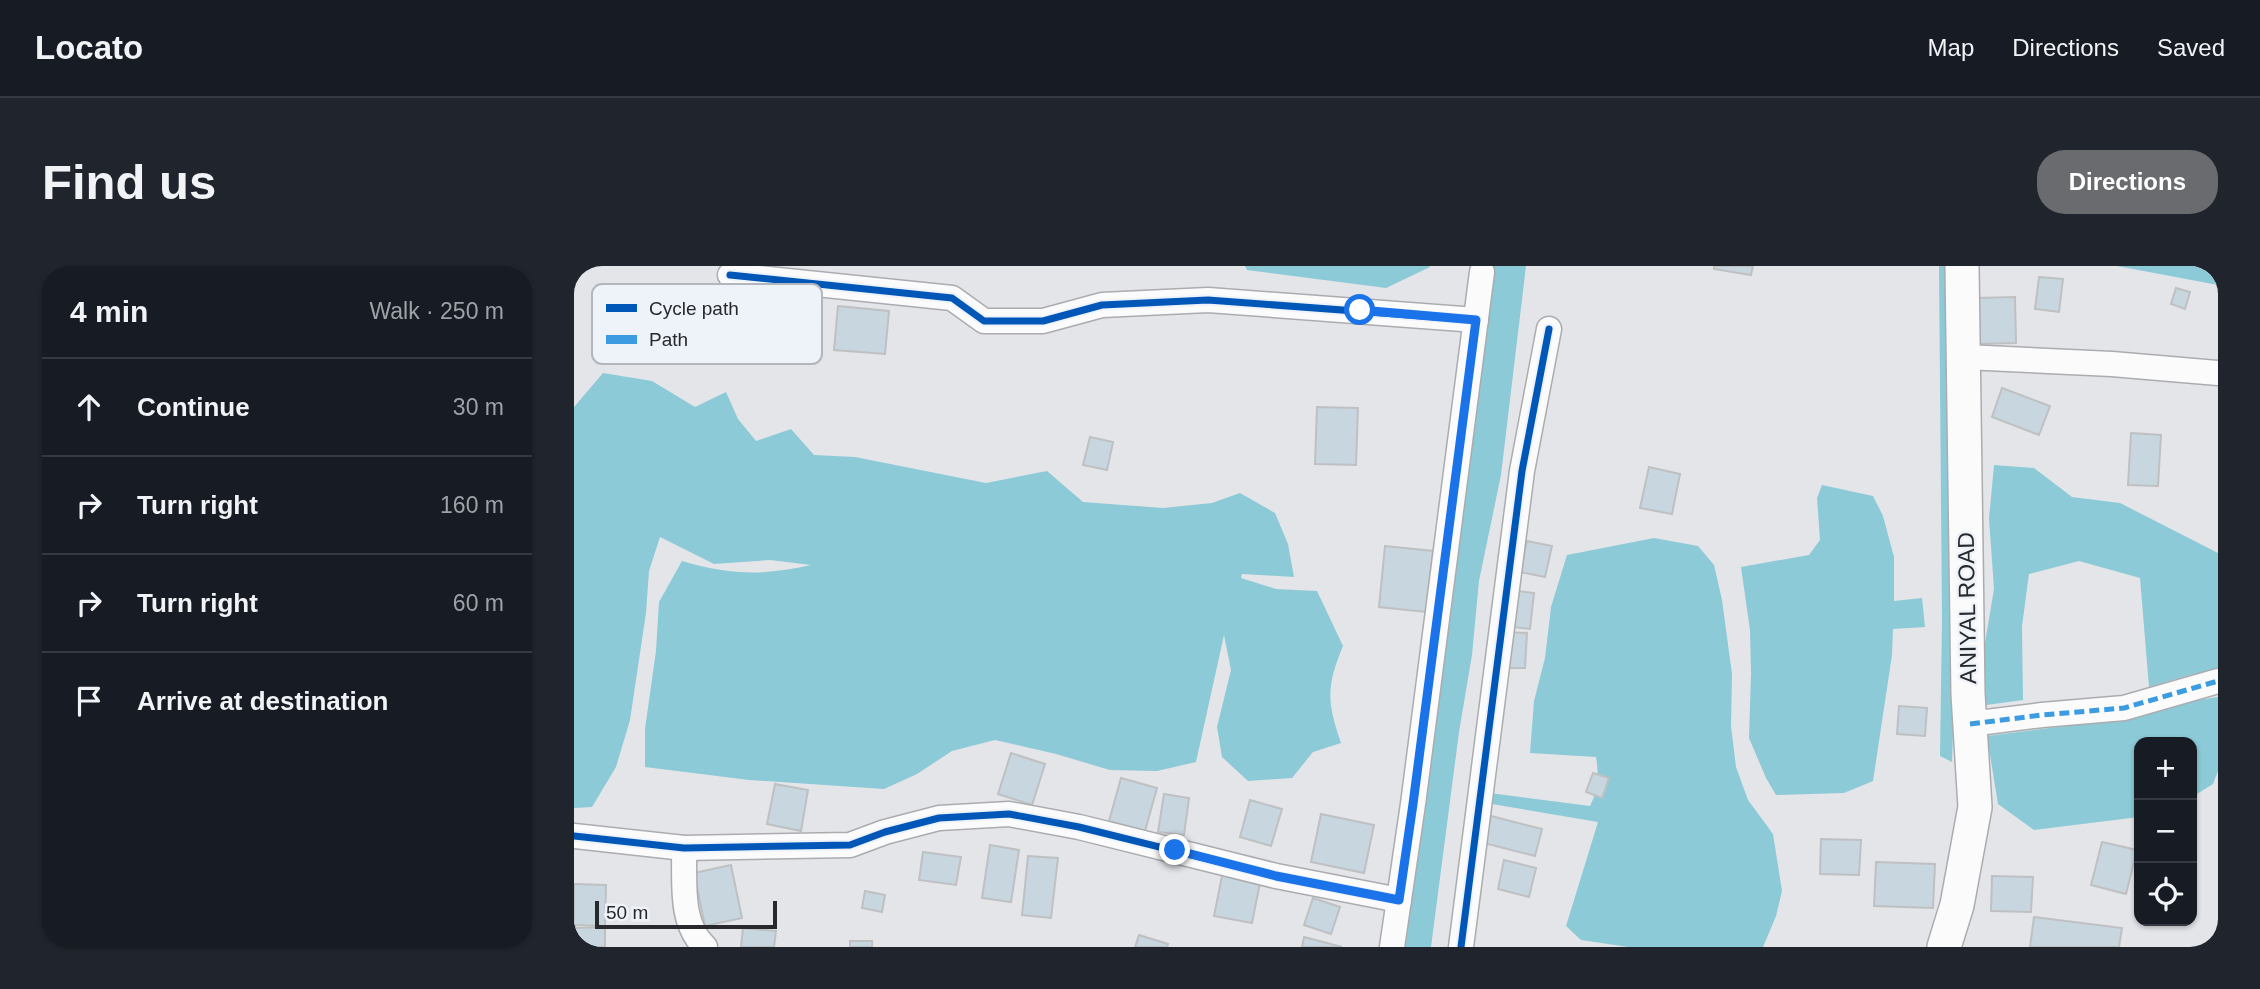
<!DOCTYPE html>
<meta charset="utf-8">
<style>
:root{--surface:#171b24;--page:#20242c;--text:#f1f3f6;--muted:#9ea1a6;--line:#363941;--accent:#6a6b6e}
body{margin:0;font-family:Helvetica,sans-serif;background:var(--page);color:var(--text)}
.controls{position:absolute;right:21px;bottom:21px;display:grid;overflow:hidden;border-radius:14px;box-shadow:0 2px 5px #0004}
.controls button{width:63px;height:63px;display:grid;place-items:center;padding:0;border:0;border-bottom:2px solid var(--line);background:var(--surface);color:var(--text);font:35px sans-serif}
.scale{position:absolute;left:21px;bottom:18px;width:182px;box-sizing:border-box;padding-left:7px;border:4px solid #28292c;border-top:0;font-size:19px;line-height:24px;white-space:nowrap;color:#28292c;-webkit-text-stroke:5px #eef2f9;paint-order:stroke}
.stop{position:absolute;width:21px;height:21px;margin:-16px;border:5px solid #1a73e8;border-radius:50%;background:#fff}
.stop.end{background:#1a73e8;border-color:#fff;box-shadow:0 2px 7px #0008}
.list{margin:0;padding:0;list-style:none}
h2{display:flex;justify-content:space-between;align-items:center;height:91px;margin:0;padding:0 28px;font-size:30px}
h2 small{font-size:23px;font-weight:400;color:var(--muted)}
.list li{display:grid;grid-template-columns:46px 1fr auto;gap:21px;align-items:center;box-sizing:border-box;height:98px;padding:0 28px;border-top:2px solid var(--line)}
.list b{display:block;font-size:26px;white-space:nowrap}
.list em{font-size:23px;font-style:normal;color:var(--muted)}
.icon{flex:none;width:38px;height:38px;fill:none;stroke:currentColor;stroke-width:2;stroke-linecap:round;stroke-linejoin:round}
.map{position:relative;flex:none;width:1644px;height:681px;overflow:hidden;border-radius:28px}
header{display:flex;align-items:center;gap:42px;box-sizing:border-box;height:98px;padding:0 35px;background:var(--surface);border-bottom:2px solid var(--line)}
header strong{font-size:33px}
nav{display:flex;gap:38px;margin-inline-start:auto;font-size:24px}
.intro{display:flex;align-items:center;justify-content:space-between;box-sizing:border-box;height:168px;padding:0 42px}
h1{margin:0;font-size:49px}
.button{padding:18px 32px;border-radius:28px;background:var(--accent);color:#fff;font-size:24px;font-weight:700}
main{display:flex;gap:42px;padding:0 42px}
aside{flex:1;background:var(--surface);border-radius:28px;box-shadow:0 2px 5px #0004}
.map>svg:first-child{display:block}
.water{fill:#8ccad7}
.building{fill:#c8d6e0;stroke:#bec0c2;stroke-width:2}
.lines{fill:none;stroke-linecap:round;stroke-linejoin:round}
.street-casing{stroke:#abacaf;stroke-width:27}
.secondary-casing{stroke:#abacaf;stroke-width:36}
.street{stroke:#fbfbfc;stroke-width:24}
.secondary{stroke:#fbfbfc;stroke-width:33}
.quiet{stroke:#3d9ce1;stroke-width:5;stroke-dasharray:10 5;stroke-linecap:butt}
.cycleway-casing{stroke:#eef2f9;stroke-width:11}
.cycleway{stroke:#0057b8;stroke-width:7}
.route{stroke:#1a73e8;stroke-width:9}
.labels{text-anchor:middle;stroke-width:5;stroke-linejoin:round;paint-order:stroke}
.street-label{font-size:23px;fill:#28292c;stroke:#eef2f9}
.key{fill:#eef2f9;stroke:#b3b6bc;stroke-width:2}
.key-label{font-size:19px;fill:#28292c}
</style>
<header>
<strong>Locato</strong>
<nav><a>Map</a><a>Directions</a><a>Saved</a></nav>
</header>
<div class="intro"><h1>Find us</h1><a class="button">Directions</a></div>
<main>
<aside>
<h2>4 min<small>Walk · 250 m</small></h2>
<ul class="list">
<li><svg class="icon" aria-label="ahead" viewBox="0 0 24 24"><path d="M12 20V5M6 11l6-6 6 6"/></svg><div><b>Continue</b></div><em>30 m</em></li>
<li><svg class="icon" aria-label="right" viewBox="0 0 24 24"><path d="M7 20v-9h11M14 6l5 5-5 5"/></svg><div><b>Turn right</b></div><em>160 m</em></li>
<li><svg class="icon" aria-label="right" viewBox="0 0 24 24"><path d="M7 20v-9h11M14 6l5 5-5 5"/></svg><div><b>Turn right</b></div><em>60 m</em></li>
<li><svg class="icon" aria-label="arrive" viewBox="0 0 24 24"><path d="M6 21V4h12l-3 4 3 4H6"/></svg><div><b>Arrive at destination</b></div></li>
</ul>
</aside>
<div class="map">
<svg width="1644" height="681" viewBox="0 0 1644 681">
<rect width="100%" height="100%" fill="#e4e5e9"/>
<g class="water">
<path d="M671,0h184l1,1 -44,21 -139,-18z"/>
<path d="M915,0h37l-25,209 -22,106 -7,74 -13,77 -28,215h-48z"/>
<path d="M1365,0h11l6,376 -4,120 -12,-6 2,-137z"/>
<path d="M1543,0h101v19z"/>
<path d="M29,107l49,8 43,26 31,-15 12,27 18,22 35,-12 23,26 41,2 131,26 61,-12 36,31 80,6 49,-5 28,-10 35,20 13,31 6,33 -52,-3 -1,4 35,11 41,2 26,55c-17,41 -16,56 -2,97l-28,9 -21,26 -44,3 -26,-24 -5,-30 14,-57 -7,-35 -28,127 -39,9 -47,-1 -54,-16 -61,-14 -43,11 -35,23 -33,15 -135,-9 -104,-13v-38l11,-78 3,-49 23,-41c47,14 81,15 129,4l-41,-5 -56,4 -54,-27 -11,34 -3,42 -16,107 -14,47 -24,40 -18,1v-401z"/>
<path d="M1420,199l40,3 38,29 48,6 98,50v118l-28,4 -41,12 -9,-109 -61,-17 -50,13 -7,52 1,74 -44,6 5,-57 10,-60 -5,-70z"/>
<path d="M1248,219l51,11 10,20 11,41v44l28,-3 3,29 -32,2 -1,26 -19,126 -29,12 -68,2 -10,-17 -17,-40 2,-65 -1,-43 -9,-63 68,-12 11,-15 -3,-42z"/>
<path d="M1080,272l44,8 16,19 8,35 10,74 -1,52 5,41 12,33 25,34 9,57 -6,25 -13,31h-135l-47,-7 -15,-14 32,-104 -118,-20 2,-10 108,14c8,-16 9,-31 6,-49l-66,-4 4,-52 11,-43 6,-51 16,-52z"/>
<path d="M1644,431v74l-5,13 -21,13v-55h-53v75l-105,13 -36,-26 -11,-68 94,-12 85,-19z"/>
</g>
<g class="building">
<path d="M1140,0h39l-2,9 -37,-6z"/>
<path d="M1465,11l24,2 -4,33 -24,-3z"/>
<path d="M1602,22l14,4 -5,17 -14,-5z"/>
<path d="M1441,31l1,46 -41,1v-46z"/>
<path d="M264,40l51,5 -4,43 -51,-4z"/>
<path d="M1428,122l48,18 -11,29 -47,-18z"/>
<path d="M743,141l41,1 -2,57 -41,-1z"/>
<path d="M1557,167l30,2 -3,51 -30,-1z"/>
<path d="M516,171l23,5 -6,28 -24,-5z"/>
<path d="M1075,201l31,7 -8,40 -32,-6z"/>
<path d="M953,275l25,5 -7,31 -25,-5z"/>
<path d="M811,280l48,5 -7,61 -47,-5z"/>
<path d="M935,324l25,3 -4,36 -25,-3z"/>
<path d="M931,366l22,1 -2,35h-21z"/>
<path d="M1325,440l28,2 -2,28 -28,-2z"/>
<path d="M437,487l34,11 -13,41 -34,-11z"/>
<path d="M1019,507l16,5 -7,20 -16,-6z"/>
<path d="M547,512l36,10 -12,43 -36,-10z"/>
<path d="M201,518l33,6 -7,41 -34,-7z"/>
<path d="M590,528l25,4 -5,37 -26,-3z"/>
<path d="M676,534l32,9 -11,37 -31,-9z"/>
<path d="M747,548l53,11 -10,48 -53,-11z"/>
<path d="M917,550l51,13 -7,27 -51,-13z"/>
<path d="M1247,573l40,1 -2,35 -39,-1z"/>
<path d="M1528,576l35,8 -11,44 -35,-9z"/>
<path d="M416,579l29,5 -8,52 -29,-4z"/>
<path d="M349,586l38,5 -5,28 -37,-5z"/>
<path d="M454,590l30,2 -7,60 -29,-3z"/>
<path d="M930,594l32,8 -7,29 -31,-8z"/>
<path d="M1302,596l59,2 -2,44 -59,-2z"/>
<path d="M157,599l11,53 -37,8 -11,-53z"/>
<path d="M649,605l38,7 -9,45 -38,-7z"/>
<path d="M1418,610l41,1 -2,35 -40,-1z"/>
<path d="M0,618l32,1 -1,41 -31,-1z"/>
<path d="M291,625l20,4 -3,17 -20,-4z"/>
<path d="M739,632l27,9 -9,27 -27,-9z"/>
<path d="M1460,651l88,11 -3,19h-89z"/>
<path d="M31,661v20h-31v-19z"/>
<path d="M169,662l33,3 -2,16h-33z"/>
<path d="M565,669l29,9 -1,3h-32z"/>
<path d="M730,671l38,10h-40z"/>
<rect x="276" y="675" width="22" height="6"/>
</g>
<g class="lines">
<defs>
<g id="street">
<path d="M156,9l222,23 32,23h59l59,-16 106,-5 268,20"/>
<path d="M1391,91l147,7 106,9"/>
<path d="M1396,458l72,-9 82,-7 94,-27"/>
<path d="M0,570l110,12 166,-3 35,-13 54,-14 70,-4 70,13 197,49 123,24"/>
<path d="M110,582c1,33 -5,75 21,99"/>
<path d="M818,681l21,-143 69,-532"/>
<path d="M887,681l61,-476 27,-142"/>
</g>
<path id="secondary" d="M1370,681l13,-42 18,-98 -7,-113 -6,-428"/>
</defs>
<use href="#street" class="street-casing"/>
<use href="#secondary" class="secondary-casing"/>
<use href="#street" class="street"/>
<use href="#secondary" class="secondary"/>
<path class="quiet" d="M1396,458l72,-9 82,-7 94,-27"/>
<defs>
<g id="cycleway">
<path d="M156,9l222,23 32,23h59l59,-16 106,-5 268,20"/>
<path d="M0,570l110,12 166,-3 35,-13 54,-14 70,-4 70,13 197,49 123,24"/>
<path d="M887,681l61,-476 27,-142"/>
</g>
</defs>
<use href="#cycleway" class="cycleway-casing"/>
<use href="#cycleway" class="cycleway"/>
</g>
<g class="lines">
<path class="route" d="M601,584l101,26 123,24 14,-96 63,-484 -116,-10"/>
</g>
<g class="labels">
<g class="street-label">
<text transform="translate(1393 342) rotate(-91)" y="8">ANIYAL ROAD</text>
</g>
</g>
<rect x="18" y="18" width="230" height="80" rx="10" class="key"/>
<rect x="32" y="38" width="31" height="8" fill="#0057b8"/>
<rect x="32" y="69" width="31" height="9" fill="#3d9ce1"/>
<g class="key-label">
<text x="75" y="49">Cycle path</text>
<text x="75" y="80">Path</text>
</g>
</svg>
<div class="controls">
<button>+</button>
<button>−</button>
<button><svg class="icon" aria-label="locate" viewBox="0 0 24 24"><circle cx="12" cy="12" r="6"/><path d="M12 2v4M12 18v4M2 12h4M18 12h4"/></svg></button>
</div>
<div class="scale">50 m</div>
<div class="stop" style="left:786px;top:44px"></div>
<div class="stop end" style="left:601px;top:584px"></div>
</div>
</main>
